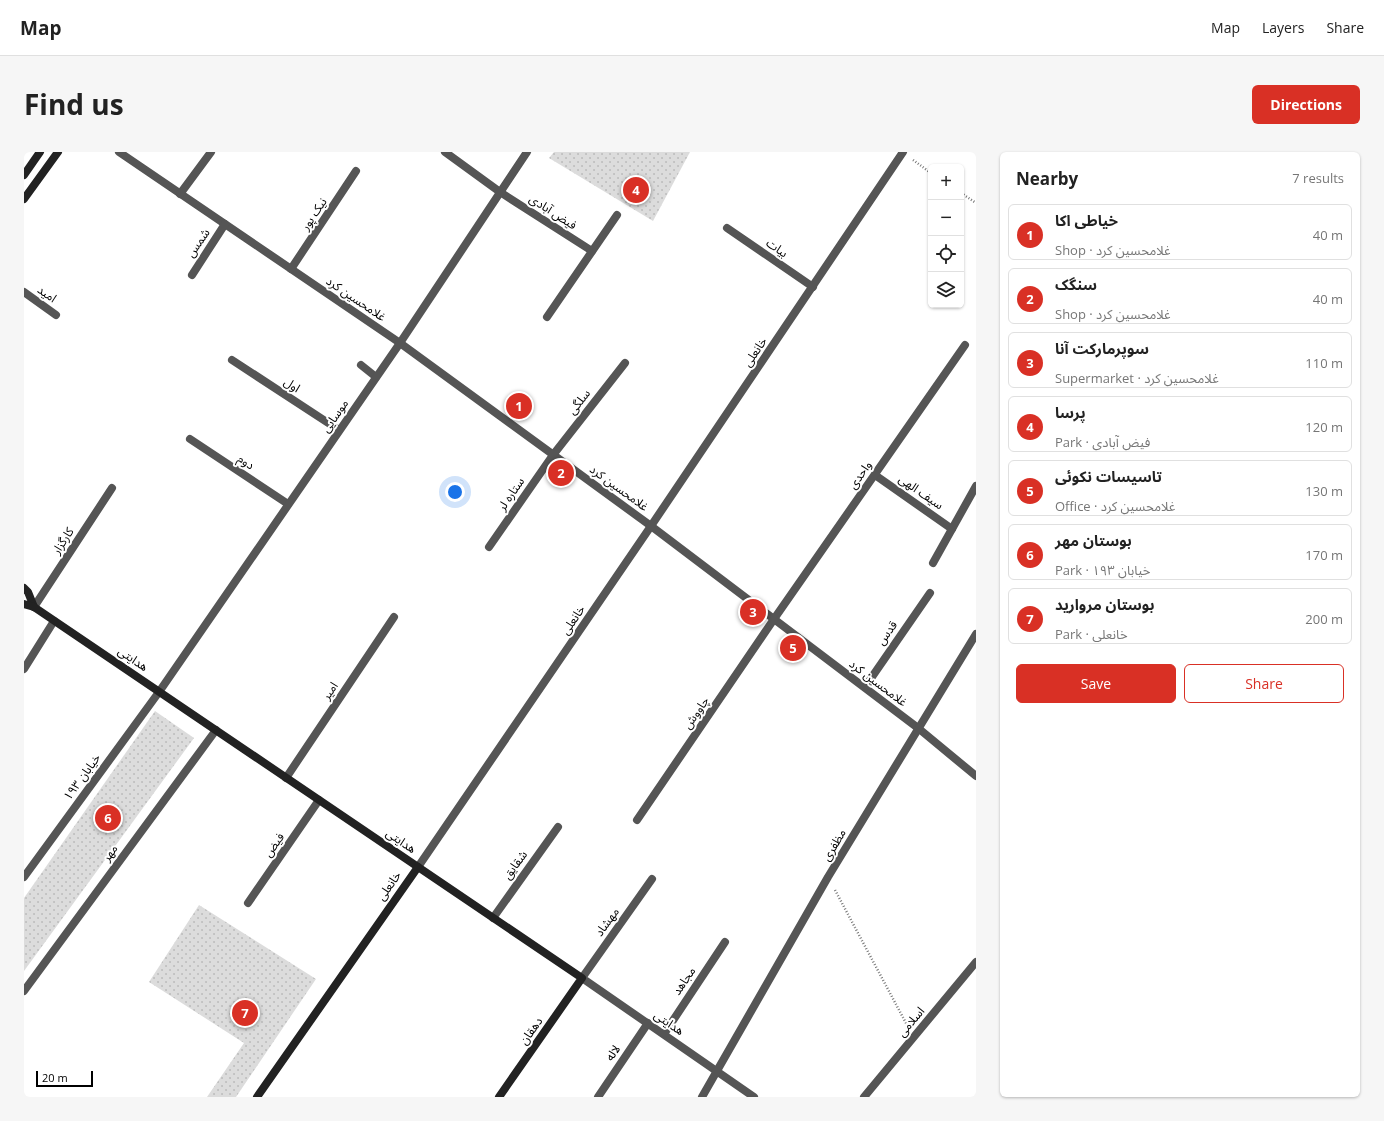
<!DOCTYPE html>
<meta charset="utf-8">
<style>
:root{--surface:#fff;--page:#f6f6f6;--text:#222;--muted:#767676;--line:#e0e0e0;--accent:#d93025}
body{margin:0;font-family:"Open Sans","Noto Sans Arabic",sans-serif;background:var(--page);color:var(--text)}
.controls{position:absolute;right:12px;top:12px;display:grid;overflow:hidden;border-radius:6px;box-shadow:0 1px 3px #0004}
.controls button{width:36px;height:36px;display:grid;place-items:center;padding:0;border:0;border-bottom:1px solid var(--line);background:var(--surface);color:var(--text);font:20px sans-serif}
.scale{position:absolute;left:12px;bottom:10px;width:57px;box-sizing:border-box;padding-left:4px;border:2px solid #000;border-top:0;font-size:11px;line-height:14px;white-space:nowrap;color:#000;-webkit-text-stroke:3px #fff;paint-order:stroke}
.you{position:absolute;left:431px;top:340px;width:14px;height:14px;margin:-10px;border:3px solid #fff;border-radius:50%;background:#1a73e8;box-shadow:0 0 0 6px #1a73e833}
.badge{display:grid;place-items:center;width:26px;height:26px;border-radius:50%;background:var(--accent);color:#fff;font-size:13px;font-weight:700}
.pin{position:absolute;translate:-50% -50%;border:2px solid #fff;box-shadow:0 1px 4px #0006}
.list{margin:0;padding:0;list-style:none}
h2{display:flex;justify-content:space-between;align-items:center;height:52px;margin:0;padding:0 16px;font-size:17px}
h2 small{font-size:13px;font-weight:400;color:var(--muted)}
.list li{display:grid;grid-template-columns:26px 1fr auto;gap:12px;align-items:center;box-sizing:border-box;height:56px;margin:0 8px 8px;padding:0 8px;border:1px solid var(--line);border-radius:6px}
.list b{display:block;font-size:15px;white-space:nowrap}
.list p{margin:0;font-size:13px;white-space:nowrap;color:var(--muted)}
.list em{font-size:13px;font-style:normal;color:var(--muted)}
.actions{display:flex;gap:8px;padding:12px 16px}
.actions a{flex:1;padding:9px 0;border:1px solid var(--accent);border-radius:6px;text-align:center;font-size:14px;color:var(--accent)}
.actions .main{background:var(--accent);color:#fff}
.icon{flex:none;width:22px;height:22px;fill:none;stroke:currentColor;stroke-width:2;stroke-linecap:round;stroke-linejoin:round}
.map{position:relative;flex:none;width:952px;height:945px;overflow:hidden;border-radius:6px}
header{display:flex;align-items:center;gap:24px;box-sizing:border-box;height:56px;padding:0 20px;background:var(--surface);border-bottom:1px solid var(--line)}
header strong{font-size:19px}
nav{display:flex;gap:22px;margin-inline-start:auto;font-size:14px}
.intro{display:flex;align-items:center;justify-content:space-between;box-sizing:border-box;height:96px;padding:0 24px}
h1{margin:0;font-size:28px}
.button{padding:10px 18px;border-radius:6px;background:var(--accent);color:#fff;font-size:14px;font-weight:700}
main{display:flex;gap:24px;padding:0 24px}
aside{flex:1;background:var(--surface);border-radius:6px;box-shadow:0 1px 3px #0004}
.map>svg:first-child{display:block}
.park{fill:url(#park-dots)}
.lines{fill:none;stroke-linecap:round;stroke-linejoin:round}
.path{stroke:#777;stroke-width:2.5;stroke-dasharray:1 2;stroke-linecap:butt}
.service{stroke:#555;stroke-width:8}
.minor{stroke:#555;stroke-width:8}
.secondary{stroke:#222;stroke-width:8}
.labels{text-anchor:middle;stroke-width:4;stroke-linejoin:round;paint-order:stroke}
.street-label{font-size:12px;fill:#000;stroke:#fff}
</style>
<header>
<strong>Map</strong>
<nav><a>Map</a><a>Layers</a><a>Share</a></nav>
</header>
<div class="intro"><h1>Find us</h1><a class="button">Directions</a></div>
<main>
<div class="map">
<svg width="952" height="945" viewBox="0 0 952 945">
<defs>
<pattern id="park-dots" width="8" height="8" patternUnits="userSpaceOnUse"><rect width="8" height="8" fill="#dcdcdc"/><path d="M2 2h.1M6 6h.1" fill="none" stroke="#bbb" stroke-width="1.8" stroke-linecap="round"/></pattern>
</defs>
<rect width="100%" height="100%" fill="#fff"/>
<g class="park">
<path d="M530,0h136l-37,69 -104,-63z"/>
<path d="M131,559l39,27 -170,233v-73z"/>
<path d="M175,753l117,74 -80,118h-29l37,-54 -95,-61z"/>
</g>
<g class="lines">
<g class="path">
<path d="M889,8l18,13"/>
<path d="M937,41l15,10"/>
<path d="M811,738l72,135"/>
</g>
<path class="service" d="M337,213l15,12"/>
<g class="minor">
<path d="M95,0l281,191 251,183 267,202 58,48"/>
<path d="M421,0l55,40 92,59"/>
<path d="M156,42l31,-42"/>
<path d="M703,76l86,59"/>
<path d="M267,117l65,-98"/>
<path d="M168,123l33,-51"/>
<path d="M0,140l32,23"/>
<path d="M523,165l70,-102"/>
<path d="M208,208l107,70"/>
<path d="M166,287l98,65"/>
<path d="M851,323l77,54"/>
<path d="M465,395l64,-92 72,-92"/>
<path d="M909,411l43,-77"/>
<path d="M10,455l78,-119"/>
<path d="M0,517l30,-48"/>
<path d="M841,535l65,-94"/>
<path d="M262,626l108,-161"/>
<path d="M613,668l137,-201 191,-274"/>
<path d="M394,715l233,-341 252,-374"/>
<path d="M0,725l135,-185 241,-349 127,-191"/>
<path d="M628,727l-70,99 172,119"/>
<path d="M224,751l71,-103"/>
<path d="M469,766l65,-91"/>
<path d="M0,839l192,-261"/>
<path d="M640,882l61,-92"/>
<path d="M574,945l50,-74"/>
<path d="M678,945l126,-220 148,-243"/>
<path d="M840,945l112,-135"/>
</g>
<g class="secondary">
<path d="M0,23l16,-23"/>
<path d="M0,47l34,-47"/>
<path d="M0,436l4,4 6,15"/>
<path d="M0,452l10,3 548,371 -83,119"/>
<path d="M233,945l161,-230"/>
</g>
</g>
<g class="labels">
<g class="street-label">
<text transform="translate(529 60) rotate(33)" y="4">فیض آبادی</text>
<text transform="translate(290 62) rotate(-56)" y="4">نیک پور</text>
<text transform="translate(174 91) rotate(-56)" y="4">شمس</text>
<text transform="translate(753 96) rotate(35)" y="4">بیات</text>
<text transform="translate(23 142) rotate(35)" y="4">امید</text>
<text transform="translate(332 147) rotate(34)" y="4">غلامحسین کرد</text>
<text transform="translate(731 200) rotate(-56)" y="4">خانعلی</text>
<text transform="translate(268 233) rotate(33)" y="4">اول</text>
<text transform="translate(555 250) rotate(-52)" y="4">سلگی</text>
<text transform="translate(311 264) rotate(-55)" y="4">موسایی</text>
<text transform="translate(222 310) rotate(34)" y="4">دوم</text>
<text transform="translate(836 323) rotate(-55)" y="4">واحدی</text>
<text transform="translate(595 336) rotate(36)" y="4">غلامحسین کرد</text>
<text transform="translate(897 340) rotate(35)" y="4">سیف الهی</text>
<text transform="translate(487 342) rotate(-56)" y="4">ستاره لر</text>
<text transform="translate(39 389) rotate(-57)" y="4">کارگزار</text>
<text transform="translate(549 468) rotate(-56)" y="4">خانعلی</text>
<text transform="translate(863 481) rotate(-55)" y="4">قدس</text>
<text transform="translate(109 507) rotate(34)" y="4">هدایتی</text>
<text transform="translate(854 531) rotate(37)" y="4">غلامحسین کرد</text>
<text transform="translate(306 539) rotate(-56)" y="4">امیر</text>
<text transform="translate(672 561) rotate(-56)" y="4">چاووش</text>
<text transform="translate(58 625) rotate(-54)" y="4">خیابان ۱۹۳</text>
<text transform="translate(377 689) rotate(34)" y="4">هدایتی</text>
<text transform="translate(250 693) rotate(-55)" y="4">فیض</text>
<text transform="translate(810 693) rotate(-59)" y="4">مظفری</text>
<text transform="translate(86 701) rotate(-54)" y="4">مهر</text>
<text transform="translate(491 713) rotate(-54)" y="4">شقایق</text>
<text transform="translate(365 734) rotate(-55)" y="4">خانعلی</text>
<text transform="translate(583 770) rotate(-54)" y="4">مهشاد</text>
<text transform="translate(660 829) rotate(-56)" y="4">مجاهد</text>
<text transform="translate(887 870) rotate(-50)" y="4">اسلامی</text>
<text transform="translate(645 871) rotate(34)" y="4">هدایتی</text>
<text transform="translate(507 879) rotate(-55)" y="4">دهقان</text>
<text transform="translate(589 901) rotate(-56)" y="4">لاله</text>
</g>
</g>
</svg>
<div class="controls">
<button>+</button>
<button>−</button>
<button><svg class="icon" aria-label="locate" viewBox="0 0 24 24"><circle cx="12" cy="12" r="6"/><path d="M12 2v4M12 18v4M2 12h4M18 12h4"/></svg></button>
<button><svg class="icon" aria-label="layers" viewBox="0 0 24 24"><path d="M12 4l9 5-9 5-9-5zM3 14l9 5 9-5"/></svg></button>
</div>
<div class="scale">20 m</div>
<div class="you"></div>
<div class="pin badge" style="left:495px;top:254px">1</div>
<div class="pin badge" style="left:537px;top:321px">2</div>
<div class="pin badge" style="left:729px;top:460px">3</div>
<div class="pin badge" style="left:612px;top:38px">4</div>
<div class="pin badge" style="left:769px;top:496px">5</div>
<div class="pin badge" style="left:84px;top:666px">6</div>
<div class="pin badge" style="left:221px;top:861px">7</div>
</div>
<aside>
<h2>Nearby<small>7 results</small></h2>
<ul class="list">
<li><span class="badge">1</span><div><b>خیاطی اکا</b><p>Shop · غلامحسین کرد</p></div><em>40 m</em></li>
<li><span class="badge">2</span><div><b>سنگک</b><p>Shop · غلامحسین کرد</p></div><em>40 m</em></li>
<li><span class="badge">3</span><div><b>سوپرمارکت آنا</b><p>Supermarket · غلامحسین کرد</p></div><em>110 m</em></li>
<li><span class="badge">4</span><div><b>پرسا</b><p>Park · فیض آبادی</p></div><em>120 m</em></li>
<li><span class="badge">5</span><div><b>تاسیسات نکوئی</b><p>Office · غلامحسین کرد</p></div><em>130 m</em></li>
<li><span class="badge">6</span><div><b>بوستان مهر</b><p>Park · خیابان ۱۹۳</p></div><em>170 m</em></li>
<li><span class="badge">7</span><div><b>بوستان مروارید</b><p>Park · خانعلی</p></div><em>200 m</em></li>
</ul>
<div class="actions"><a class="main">Save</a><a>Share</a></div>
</aside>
</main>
